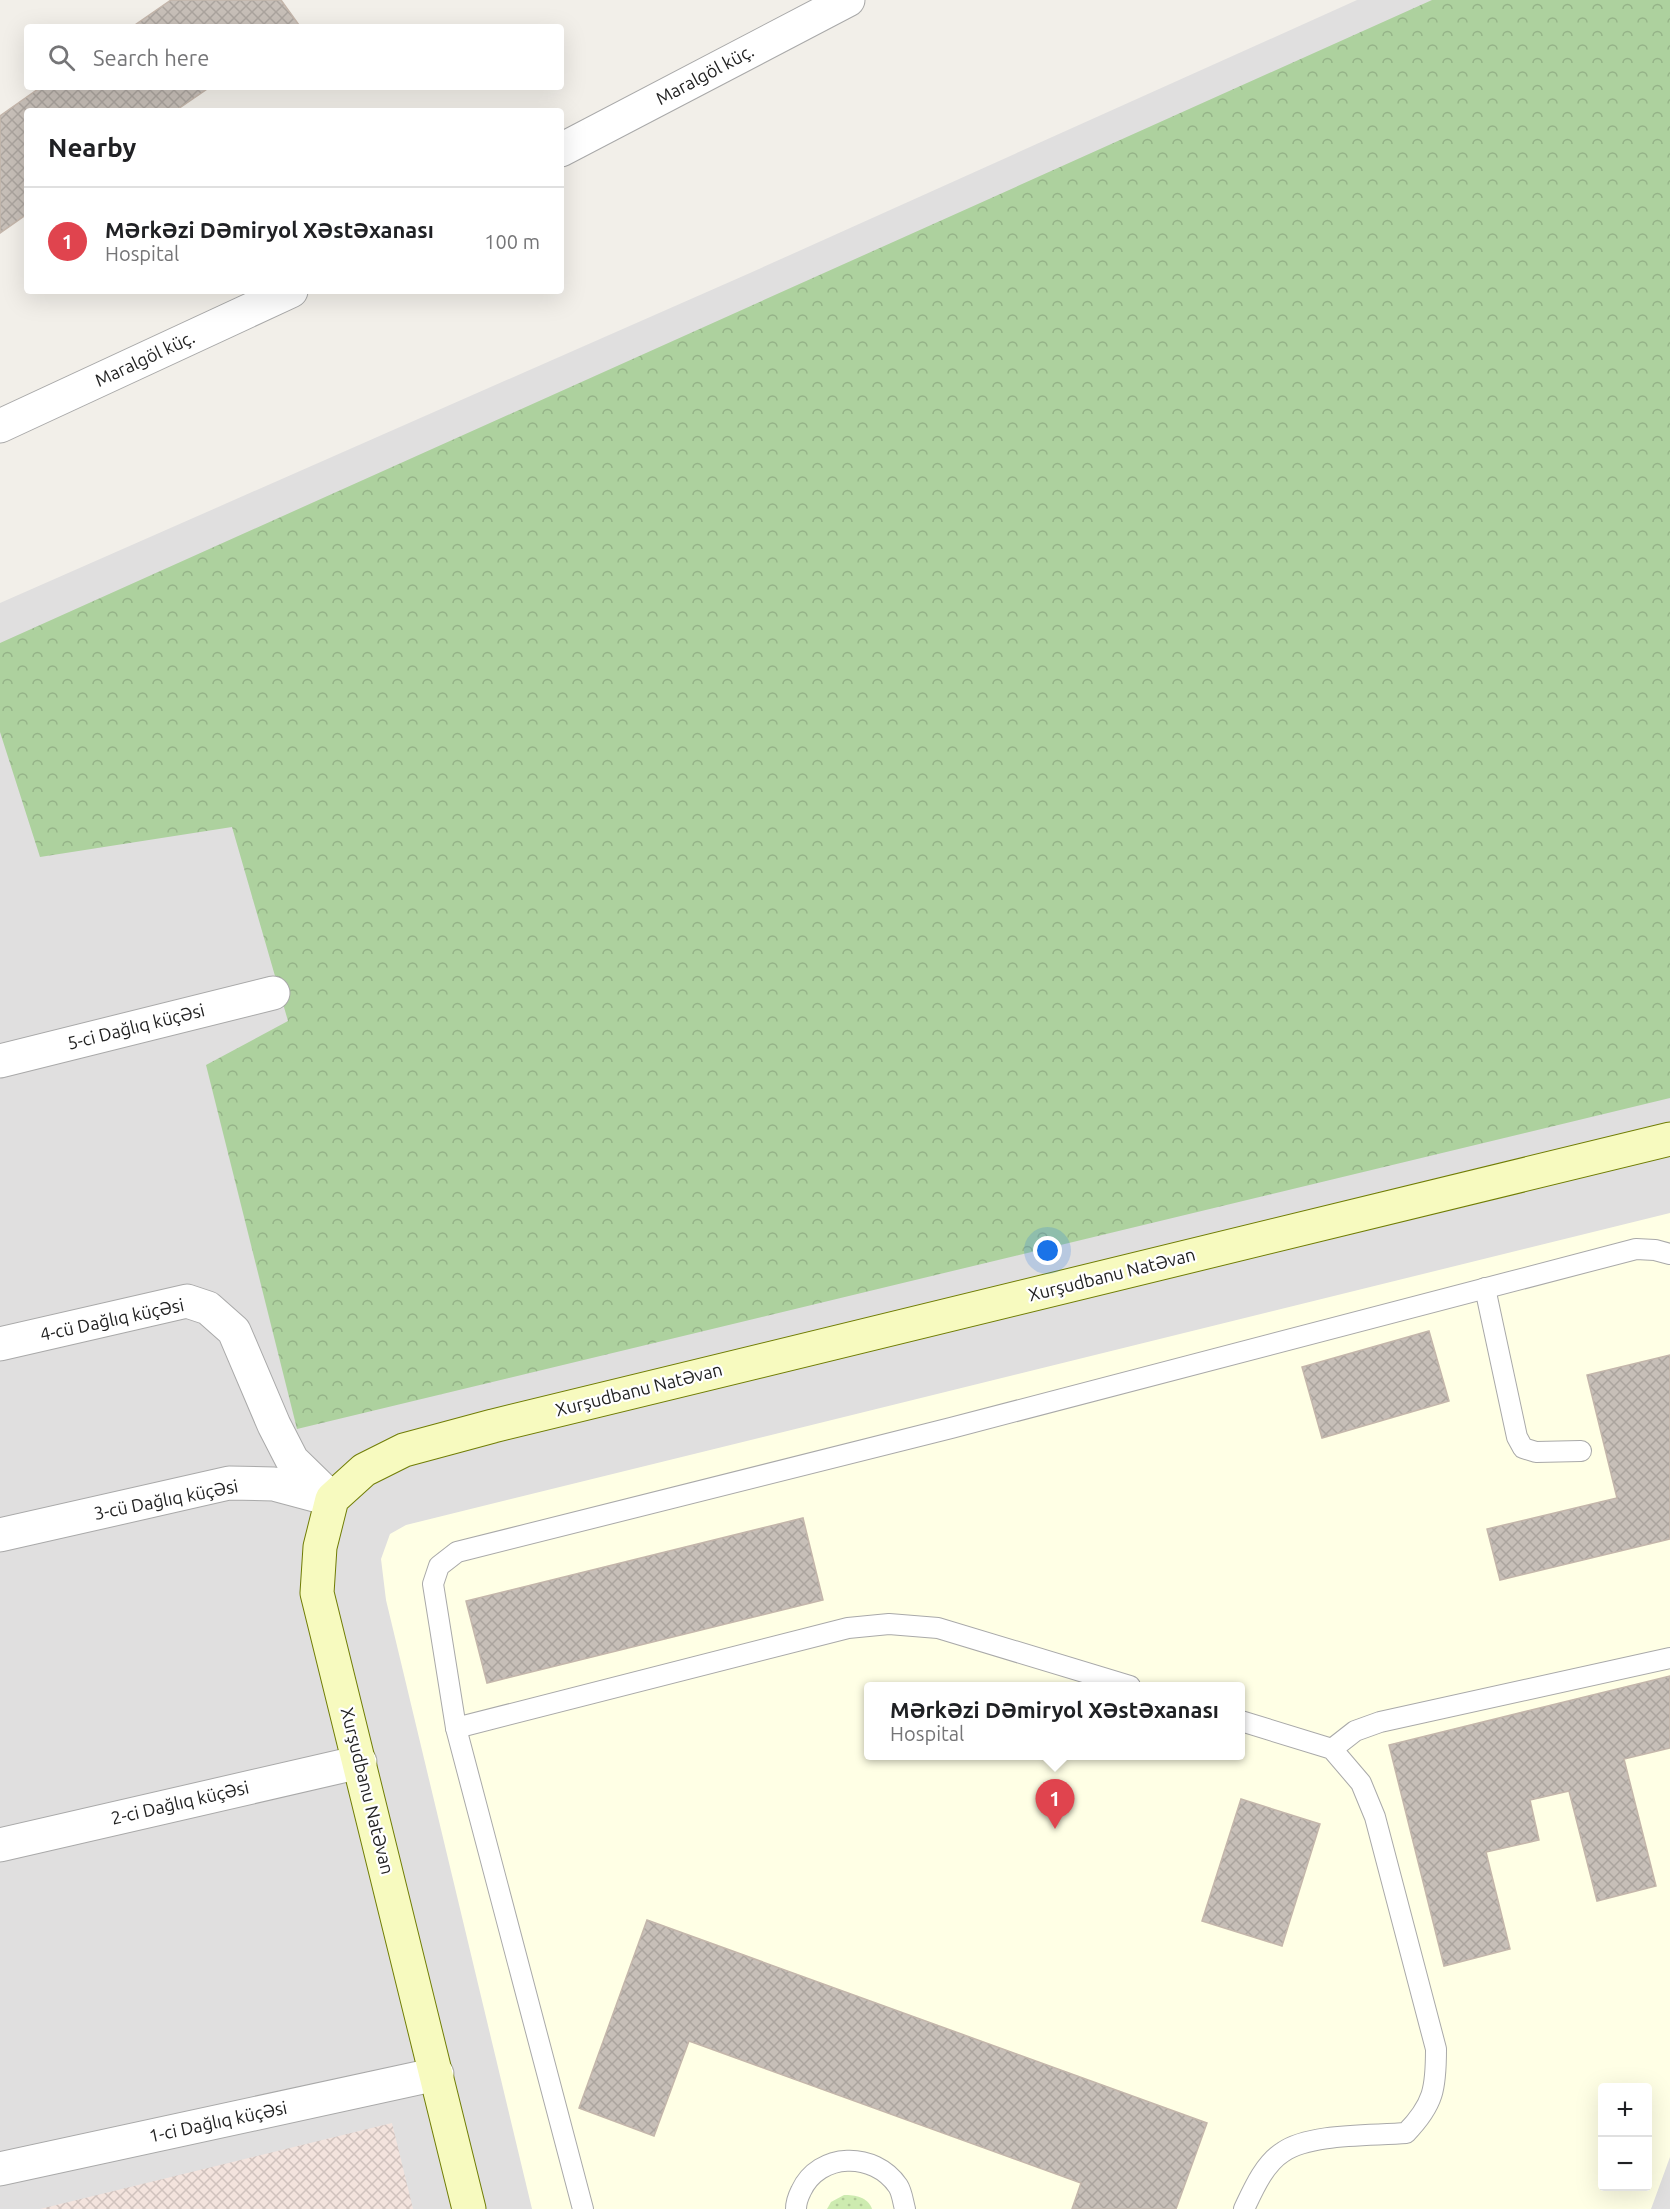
<!DOCTYPE html>
<meta charset="utf-8">
<style>
:root{--surface:#fff;--page:#f6f6f6;--text:#202124;--muted:#757577;--line:#e0e0e0;--accent:#d40000}
body{margin:0;font-family:Ubuntu,sans-serif;background:var(--page);color:var(--text)}
.controls{position:absolute;right:18px;bottom:18px;display:grid;overflow:hidden;border-radius:6px;box-shadow:0 6px 24px #0002}
.controls button{width:54px;height:54px;display:grid;place-items:center;padding:0;border:0;border-bottom:2px solid var(--line);background:var(--surface);color:var(--text);font:30px sans-serif}
.you{position:absolute;left:1048px;top:1251px;width:21px;height:21px;margin:-15px;border:4px solid #fff;border-radius:50%;background:#1a73e8;box-shadow:0 0 0 9px #1a73e833}
.badge{display:grid;place-items:center;width:39px;height:39px;border-radius:50%;background:var(--accent);color:#fff;font-size:20px;font-weight:700}
.pin{position:absolute;translate:-50% -50px;filter:drop-shadow(0 2px 3px #0008)}
.pin::after{content:'';position:absolute;top:32px;width:21px;height:18px;background:inherit;clip-path:polygon(0 0,100% 0,50% 100%)}
.popup{position:absolute;left:864px;top:1682px;width:381px;height:78px;box-sizing:border-box;display:grid;place-content:center;border-radius:6px;background:var(--surface);filter:drop-shadow(0 2px 4px #0005);font-size:20px;white-space:nowrap;color:var(--muted)}
.popup b{font-size:22px;color:var(--text)}
.popup::after{content:'';position:absolute;left:50%;top:100%;margin-left:-12px;border:12px solid transparent;border-top-color:var(--surface)}
.list{margin:0;padding:0;list-style:none}
h2{display:flex;justify-content:space-between;align-items:center;height:78px;margin:0;padding:0 24px;font-size:26px}
h2 small{font-size:20px;font-weight:400;color:var(--muted)}
.list li{display:grid;grid-template-columns:39px 1fr auto;gap:18px;align-items:center;box-sizing:border-box;height:108px;padding:0 24px;border-top:2px solid var(--line)}
.list b{display:block;font-size:22px;white-space:nowrap}
.list p{margin:0;font-size:20px;white-space:nowrap;color:var(--muted)}
.list em{font-size:20px;font-style:normal;color:var(--muted)}
.icon{flex:none;width:33px;height:33px;fill:none;stroke:currentColor;stroke-width:2;stroke-linecap:round;stroke-linejoin:round}
.map{position:relative;flex:none;width:1670px;height:2209px;overflow:hidden}
.search{position:absolute;background:var(--surface);box-shadow:0 6px 24px #0002;left:24px;top:24px;width:540px;height:66px;display:flex;align-items:center;gap:15px;box-sizing:border-box;padding:0 21px;border-radius:6px;color:var(--muted);font-size:22px}
.panel{position:absolute;background:var(--surface);box-shadow:0 6px 24px #0002;left:24px;top:108px;width:540px;height:186px;border-radius:6px}
.map>svg:first-child{display:block}
.residential{fill:#e0dfdf;fill-rule:evenodd}
.education{fill:#ffffe5;fill-rule:evenodd}
.military{fill:url(#military-cross-hatch)}
.grass{fill:url(#grass-dots)}
.forest{fill:url(#forest-crowns)}
.building{fill:url(#building-cross-hatch);stroke:#c4b6ab;stroke-width:1.5}
.lines{fill:none;stroke-linecap:round;stroke-linejoin:round}
.service-casing{stroke:#a9a9a9;stroke-width:22}
.minor-casing{stroke:#a9a9a9;stroke-width:35}
.secondary-casing{stroke:#707d05;stroke-width:35}
.service{stroke:#fff;stroke-width:20}
.minor{stroke:#fff;stroke-width:33}
.secondary{stroke:#f7fabf;stroke-width:33}
.labels{text-anchor:middle;stroke-width:4.5;stroke-linejoin:round;paint-order:stroke}
.street-label{font-size:18px;fill:#222;stroke:#fff}
</style>
<div class="map">
<svg width="1670" height="2209" viewBox="0 0 1670 2209">
<defs>
<pattern id="military-cross-hatch" width="8" height="8" patternUnits="userSpaceOnUse" patternTransform="scale(1.5)"><rect width="8" height="8" fill="#f3e3dd"/><path d="M0 0l8 8M0 8l8-8" fill="none" stroke="#d0c2bd"/></pattern>
<pattern id="grass-dots" width="8" height="8" patternUnits="userSpaceOnUse" patternTransform="scale(1.5)"><rect width="8" height="8" fill="#cdebb0"/><path d="M2 2h.1M6 6h.1" fill="none" stroke="#b0c997" stroke-width="1.8" stroke-linecap="round"/></pattern>
<pattern id="forest-crowns" width="20" height="18" patternUnits="userSpaceOnUse" patternTransform="scale(1.5)"><rect width="20" height="18" fill="#add19e"/><path d="M2 6a3 3 0 1 1 6 0M12 15a3 3 0 1 1 6 0" fill="none" stroke="#95b388"/></pattern>
<pattern id="building-cross-hatch" width="8" height="8" patternUnits="userSpaceOnUse" patternTransform="scale(1.5)"><rect width="8" height="8" fill="#c7bfb8"/><path d="M0 0l8 8M0 8l8-8" fill="none" stroke="#aba49e"/></pattern>
</defs>
<rect width="100%" height="100%" fill="#f2efe9"/>
<path class="residential" d="M1357,0h313v2209h-1670v-1606l750,-330zM869,1686h372v70h-372zM1602,2088h46v98h-46z"/>
<path class="education" d="M1670,1213v944l-19,52h-1119l-146,-609 -5,-41 9,-25 16,-9zM869,1686h372v70h-372zM1602,2088h46v98h-46z"/>
<path class="military" d="M392,2123l21,86h-373z"/>
<path class="grass" d="M844,2195c11,0 24,2 28,14h-45l4,-7z"/>
<path class="forest" d="M1432,0h238v1098l-1373,331 -91,-364 82,-44 -56,-194 -192,30 -40,-125v-89z"/>
<g class="building">
<path d="M171,0h110l18,25 -3,2h-164z"/>
<path d="M41,87h169l-35,24h-148v103l-27,19v-117z"/>
<path d="M1429,1331l20,70 -127,37 -20,-71z"/>
<path d="M1670,1355v184l-170,41 -13,-51 130,-31 -30,-123z"/>
<path d="M803,1518l20,82 -336,83 -21,-82z"/>
<path d="M1670,1676v72l-46,11 32,127 -59,15 -28,-110 -39,9 9,40 -53,12 24,97 -66,17 -55,-221z"/>
<path d="M1241,1799l79,25 -38,122 -80,-25z"/>
<path d="M647,1920l560,203 -31,86h-104l9,-26 -392,-142 -35,95 -75,-28z"/>
</g>
<g class="lines">
<defs>
<g id="service">
<path d="M1485,1288l32,149 6,11 13,4 45,-1"/>
<path d="M1241,1721l91,28 29,34 14,34 61,232c0,39 -2,55 -30,84 -34,3 -96,0 -123,19 -19,12 -30,38 -39,57"/>
<path d="M456,1728l392,-100 41,-4 49,4 192,58"/>
<path d="M1332,1749l23,-18 25,-9 290,-64"/>
<path d="M583,2209l-127,-481 -23,-144 6,-18 18,-14 494,-124 685,-179 19,1 15,4"/>
<path d="M796,2209c0,-7 2,-12 5,-18 18,-39 73,-40 97,-5 4,6 5,16 7,23"/>
</g>
<g id="minor">
<path d="M561,150l287,-150"/>
<path d="M0,426l291,-135"/>
<path d="M0,1061l273,-68"/>
<path d="M0,1344l187,-43 21,7 26,23 40,94 18,35 40,39"/>
<path d="M0,1535l229,-52 45,1 56,15"/>
<path d="M0,1845l360,-83"/>
<path d="M0,2169l437,-95"/>
</g>
<path id="secondary" d="M469,2209l-152,-616 3,-46 12,-48 32,-29 40,-20 89,-24 1177,-287"/>
</defs>
<use href="#service" class="service-casing"/>
<use href="#minor" class="minor-casing"/>
<use href="#secondary" class="secondary-casing"/>
<use href="#service" class="service"/>
<use href="#minor" class="minor"/>
<use href="#secondary" class="secondary"/>
</g>
<g class="labels">
<g class="street-label">
<text transform="translate(705 75) rotate(-28)" y="6">Maralgöl küç.</text>
<text transform="translate(145 359) rotate(-25)" y="6">Maralgöl küç.</text>
<text transform="translate(136 1027) rotate(-14)" y="6">5-ci Dağlıq küçəsi</text>
<text transform="translate(1112 1275) rotate(-14)" y="6">Xurşudbanu Natəvan</text>
<text transform="translate(112 1320) rotate(-12)" y="6">4-cü Dağlıq küçəsi</text>
<text transform="translate(639 1390) rotate(-14)" y="6">Xurşudbanu Natəvan</text>
<text transform="translate(166 1500) rotate(-11)" y="6">3-cü Dağlıq küçəsi</text>
<text transform="translate(367 1791) rotate(76)" y="6">Xurşudbanu Natəvan</text>
<text transform="translate(180 1803) rotate(-13)" y="6">2-ci Dağlıq küçəsi</text>
<text transform="translate(218 2122) rotate(-12)" y="6">1-ci Dağlıq küçəsi</text>
</g>
</g>
</svg>
<div class="controls">
<button>+</button>
<button>−</button>
</div>
<div class="you"></div>
<div class="pin badge" style="left:1055px;top:1829px;background:#e0444e">1</div>
<div class="popup"><b>Mərkəzi Dəmiryol Xəstəxanası</b>Hospital</div>
<div class="search"><svg class="icon" aria-label="search" viewBox="0 0 24 24"><circle cx="10" cy="10" r="6"/><path d="M15 15l6 6"/></svg>Search here</div>
<section class="panel">
<h2>Nearby<small></small></h2>
<ul class="list">
<li><span class="badge" style="background:#e0444e">1</span><div><b>Mərkəzi Dəmiryol Xəstəxanası</b><p>Hospital</p></div><em>100 m</em></li>
</ul>
</section>
</div>
